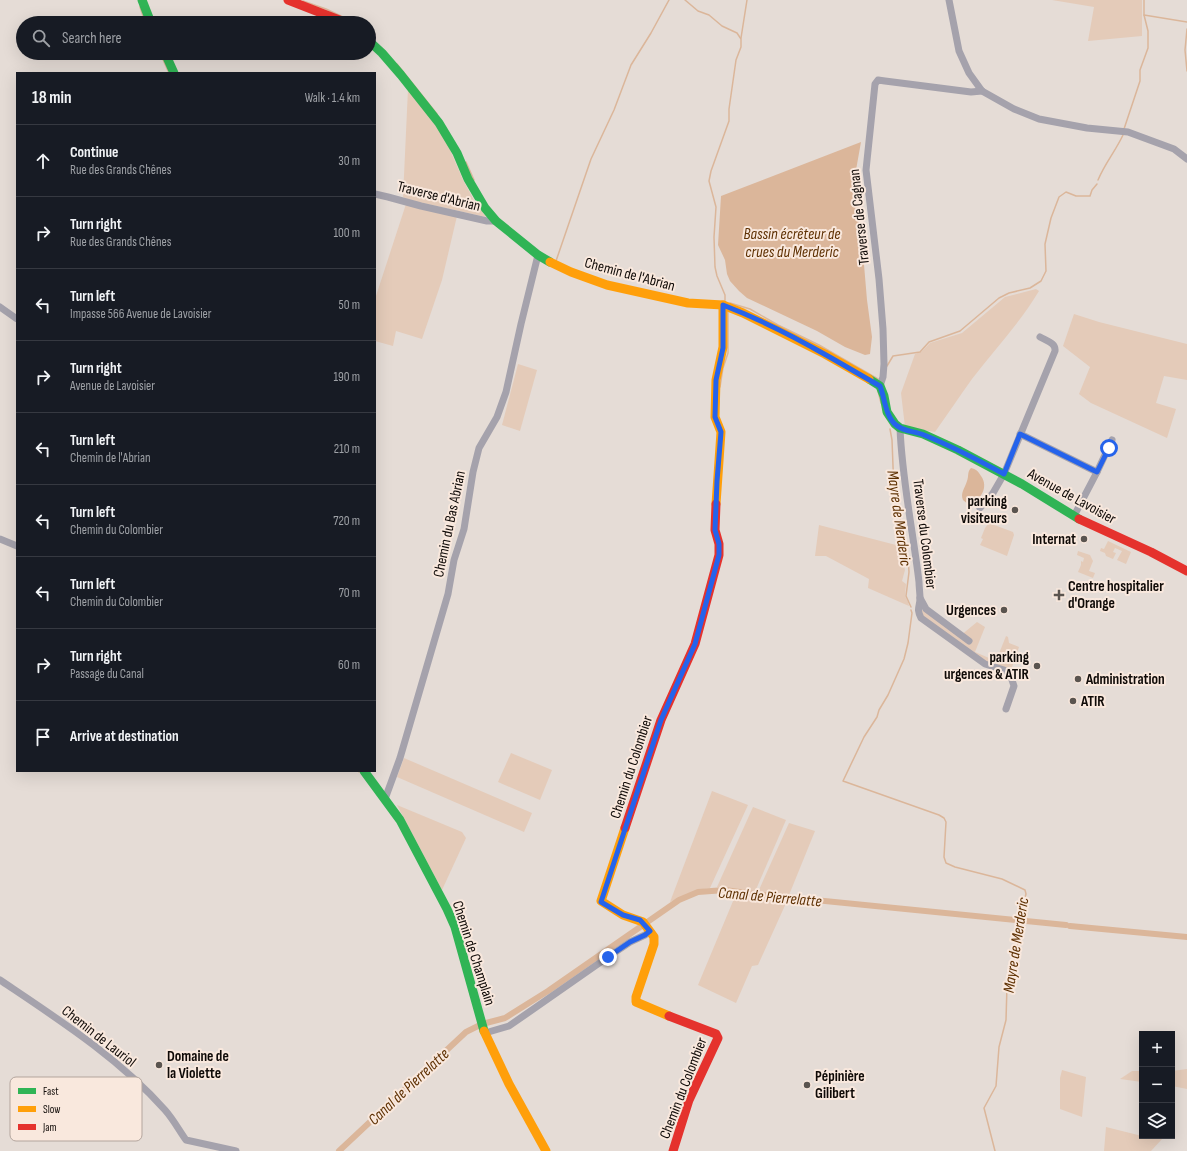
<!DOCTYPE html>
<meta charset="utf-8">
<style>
:root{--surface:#171b24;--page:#242831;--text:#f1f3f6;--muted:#9ea1a6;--line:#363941}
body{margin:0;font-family:"Sofia Sans Condensed",sans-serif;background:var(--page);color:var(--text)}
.controls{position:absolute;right:12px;bottom:12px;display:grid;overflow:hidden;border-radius:0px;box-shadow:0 4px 16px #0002}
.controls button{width:36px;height:36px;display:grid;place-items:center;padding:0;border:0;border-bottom:1px solid var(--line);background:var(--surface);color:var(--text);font:20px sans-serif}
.stop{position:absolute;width:12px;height:12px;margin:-9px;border:3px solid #2563eb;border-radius:50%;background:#fff}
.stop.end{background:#2563eb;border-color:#fff;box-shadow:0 1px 4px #0008}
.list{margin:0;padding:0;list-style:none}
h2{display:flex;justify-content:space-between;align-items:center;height:52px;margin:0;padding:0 16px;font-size:17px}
h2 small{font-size:13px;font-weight:400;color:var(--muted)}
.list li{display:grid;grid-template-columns:26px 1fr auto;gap:12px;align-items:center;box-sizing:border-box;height:72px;padding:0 16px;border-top:1px solid var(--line)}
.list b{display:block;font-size:15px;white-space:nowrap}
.list p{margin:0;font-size:13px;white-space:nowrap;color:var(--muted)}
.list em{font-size:13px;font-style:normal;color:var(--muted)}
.icon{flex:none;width:22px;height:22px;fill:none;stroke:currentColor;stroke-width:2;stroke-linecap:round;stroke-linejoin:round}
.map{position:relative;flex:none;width:1187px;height:1151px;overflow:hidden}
.search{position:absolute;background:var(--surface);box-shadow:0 4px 16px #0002;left:16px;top:16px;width:360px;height:44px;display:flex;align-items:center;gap:10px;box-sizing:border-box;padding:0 14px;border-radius:22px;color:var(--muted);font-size:15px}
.panel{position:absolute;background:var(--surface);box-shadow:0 4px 16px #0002;left:16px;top:72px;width:360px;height:700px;border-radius:0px}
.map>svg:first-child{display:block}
.green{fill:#e4cbb9}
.water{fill:#dbb69a}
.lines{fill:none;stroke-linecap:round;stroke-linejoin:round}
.stream{stroke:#dbb69a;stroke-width:1.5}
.canal{stroke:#dbb69a;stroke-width:6}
.street{stroke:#a5a2ac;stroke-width:7}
.fast{stroke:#30b455;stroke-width:9}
.slow{stroke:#ff9f0a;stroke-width:9}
.jam{stroke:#e5322d;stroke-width:9}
.route{stroke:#2563eb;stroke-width:5}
.poi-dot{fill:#5a544f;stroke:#f9e8dd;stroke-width:1.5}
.labels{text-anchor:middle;stroke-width:4;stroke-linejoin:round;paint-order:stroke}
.street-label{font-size:15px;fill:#0f0a07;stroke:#f9e8dd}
.poi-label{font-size:15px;font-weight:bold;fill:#0f0a07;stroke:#f9e8dd;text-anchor:start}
.water-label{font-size:16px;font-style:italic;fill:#5e3002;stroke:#f9e8dd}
.key{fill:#f9e8dd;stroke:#b3a59d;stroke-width:1}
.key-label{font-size:11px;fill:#0f0a07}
</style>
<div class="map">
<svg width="1187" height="1151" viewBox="0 0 1187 1151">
<rect width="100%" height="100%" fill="#e5dcd6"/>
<g class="green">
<path d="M1052,0h90v36l-54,5 6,-34z"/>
<path d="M408,89l27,33 13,23 15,35 12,22 11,15 -77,-17 -6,-3z"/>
<path d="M406,204l51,12 -15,64 -20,59 -26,-8 -3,15 -18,-5v-42z"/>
<path d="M1036,289l3,2c-19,32 -45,59 -67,88 -13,18 -25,36 -37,53l-30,-5 -4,-34 14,-39 6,-2 9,-9 32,-10 43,-36z"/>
<path d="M1074,314l25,8 88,22v36l-23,-4 -8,27 20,6 -9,29 -76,-35 -12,-9 11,-27 -27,-21z"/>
<path d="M518,364l19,6 -17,61 -18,-6z"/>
<path d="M989,523l24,9 1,3 -7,21 -27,-11 3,-6 -2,-1 4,-10z"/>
<path d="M819,525l77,20 3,3 6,22 -3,11 4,3 -1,12 3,6 1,4 -41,-18 1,-9 -43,-23h-11z"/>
<path d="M1108,541l23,11 -5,12 -9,-4 5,-9 -7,-3 -2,4 3,1 -3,6 -7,-3 -1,-3 -5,-2 1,-3 3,1z"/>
<path d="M1078,551l12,4 3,6 -4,10 6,2 -2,5 -15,-6 3,-7v-4l2,1 1,-4 -7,-3z"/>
<path d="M921,609l39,27 17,-14 8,5 -10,25 21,9 10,-25 2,1 1,6 10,4 -7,20 -3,4 -23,-8 -64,-46z"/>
<path d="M511,753l41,17 -12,30 -42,-18z"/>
<path d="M404,758l128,55 -8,19 -127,-55z"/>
<path d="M712,791l36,14 -38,83 -13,2 -27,12z"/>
<path d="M397,805l65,27 4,6 -24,52z"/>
<path d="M753,807l33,13 -32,74 -37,-7z"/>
<path d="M789,823l26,8 -26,64 -31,-3z"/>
<path d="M736,894l51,7 -29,64 -6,1 -16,37 -38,-18z"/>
<path d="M1187,1069v20l-15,-3v-15z"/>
<path d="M1062,1070l24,7 -4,40 -22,-8v-31z"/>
<path d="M1132,1071h10v11l-22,-3z"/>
<path d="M1106,1127l36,9 20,3 -11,12h-47z"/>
</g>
<g class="water">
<path d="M861,142l-5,28 11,130 5,37 -2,17 -5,1 -20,-8 -28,-16 -70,-33 -8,-7 -9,-10 -3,-7 -2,-14 -7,-15 3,-49z"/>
<path d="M971,468c5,1 7,3 10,8 8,11 0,24 -12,29l-6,-5c-3,-7 2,-12 4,-19 2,-5 0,-9 4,-13z"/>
</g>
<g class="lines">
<g class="stream">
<path d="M685,0l13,11 11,4 13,11 15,7 4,6v8l-5,13 -7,49v12l-18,50 -2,10 7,26 -2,30 1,30 2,9 8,19v6"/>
<path d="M303,1l23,8 17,8"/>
<path d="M140,7l4,12"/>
<path d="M1144,15l43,7"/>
<path d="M349,21l4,2"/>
<path d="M1187,29l-2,21 2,21"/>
<path d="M741,38l6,-38"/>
<path d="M160,53l9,20"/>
<path d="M397,64l40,50"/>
<path d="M1124,129l16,-48v-11l8,-22v-17l-4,-16v-15"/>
<path d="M466,162l8,18"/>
<path d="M1098,180c7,-17 17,-28 25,-45"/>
<path d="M556,261l35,-102 23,-49 17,-45 20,-32 18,-33"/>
<path d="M730,303l20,6 28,16 41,20 59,34"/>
<path d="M887,366l6,-10 27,-4 9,-10 31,-11 39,-33 10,-5 21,-5 11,-7 5,-10 -1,-27 6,-26 8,-21 7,-5 10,4h14l2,-6 5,-6"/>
<path d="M720,387l3,-19 5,-15v-41"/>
<path d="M878,391l3,12"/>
<path d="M890,429l2,11 2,52 5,16 3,30 6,19 1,15 -3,24 5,11"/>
<path d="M911,610l1,3 -4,30 -4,16 -16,36 -9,15 -2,7 -13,20 -21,44 96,34 5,3 2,4 -2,35 2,6 9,4 47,12 23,11 1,4 -6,22 -1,24 -12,46 -1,34 -7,27 -3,39 -12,22 11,43"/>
<path d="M359,771v1"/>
</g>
<g class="canal">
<path d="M1070,926l117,11"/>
<path d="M486,1023l19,-5 43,-27 131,-91 19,-8 27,-2 29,4 312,31"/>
<path d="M339,1151l127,-119 14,-7"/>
</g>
<g class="street">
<path d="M949,0l10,51 10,22 13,18 32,18 25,10 48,9 41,4 46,17 13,10"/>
<path d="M375,194l13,3 33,9 66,15h9"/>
<path d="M0,307l17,12"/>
<path d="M880,386l3,-9 1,-13 -1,-35 -4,-50 -13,-109 9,-86 3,-4 7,1 86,11 11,-1"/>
<path d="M900,428c2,52 13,103 19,154 0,5 1,11 1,16 0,9 -4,10 1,20l64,46 19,6 6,4 4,12 -8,23"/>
<path d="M1020,434l77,38 -23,44"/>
<path d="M1097,472l15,-32"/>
<path d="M980,508l13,-15 11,-19 51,-123c1,-8 -8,-10 -15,-14"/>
<path d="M0,539l17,7"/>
<path d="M920,598l6,11 43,32"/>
<path d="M385,799l15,-41 48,-164 6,-34 10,-31 9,-57 6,-24 18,-31 9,-25 15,-68 17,-69"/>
<path d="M0,980c58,39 119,78 165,130 8,9 14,20 21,30l50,11"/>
<path d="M485,1033l24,-7 99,-69 22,-15 15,-7 5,-4"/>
</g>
<g class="fast">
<path d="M142,0l9,23"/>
<path d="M369,41l13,12 19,22 38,48 18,30 11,26 17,29 11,13 42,34 12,7"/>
<path d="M165,53l9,20"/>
<path d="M869,379l11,7 4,10 3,16 8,12 5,4 23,6 35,16 64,34 57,35"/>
<path d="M364,771l36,49 47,89 8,18 29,104"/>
</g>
<g class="slow">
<path d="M550,262l21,10 36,13 81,18 35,2 20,8 82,41 44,25"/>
<path d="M716,504l5,-72 -6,-15 1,-37 7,-33v-42"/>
<path d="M625,828l-24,73 22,14 20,7 11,15v7l-18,53v5l33,14"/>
<path d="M484,1031l25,53 37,67"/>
</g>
<g class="jam">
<path d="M288,0l59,23"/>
<path d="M1079,519l72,33 36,19"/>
<path d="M625,828l36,-108 34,-76 24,-89v-11l-4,-14 1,-26"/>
<path d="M669,1016l47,18 2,4 -29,62 -16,51"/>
</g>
</g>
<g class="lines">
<path class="route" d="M608,957l22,-15 15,-7 5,-4 -10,-11 -17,-5 -22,-13 60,-182 34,-76 24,-89v-11l-4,-14 2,-49 4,-49 -6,-15 1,-37 7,-32v-43c36,14 70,31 103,50 18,10 36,21 54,31 5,12 5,30 16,39 8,7 19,6 28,10 28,11 54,25 80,39l16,-40 77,38 12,-24"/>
</g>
<g class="poi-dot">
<circle cx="1015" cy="510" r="4"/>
<circle cx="1084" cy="539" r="4"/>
<path d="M1057 589h4v4h4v4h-4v4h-4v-4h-4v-4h4z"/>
<circle cx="1004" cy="610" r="4"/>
<circle cx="1037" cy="666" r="4"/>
<circle cx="1078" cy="679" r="4"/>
<circle cx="1073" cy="701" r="4"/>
<circle cx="159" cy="1065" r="4"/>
<circle cx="807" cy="1085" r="4"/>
</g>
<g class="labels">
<g class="street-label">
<text transform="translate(439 196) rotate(14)" y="5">Traverse d'Abrian</text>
<text transform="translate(859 217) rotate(-96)" y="5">Traverse de Cagnan</text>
<text transform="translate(630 274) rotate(15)" y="5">Chemin de l'Abrian</text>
<text transform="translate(1072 496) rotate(29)" y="5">Avenue de Lavoisier</text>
<text transform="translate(449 524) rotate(-78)" y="5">Chemin du Bas Abrian</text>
<text transform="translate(925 534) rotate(83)" y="5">Traverse du Colombier</text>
<text transform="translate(631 767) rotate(-72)" y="5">Chemin du Colombier</text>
<text transform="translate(474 953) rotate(72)" y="5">Chemin de Champlain</text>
<text transform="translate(99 1036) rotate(38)" y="5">Chemin de Lauriol</text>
<text transform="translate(683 1088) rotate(-69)" y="5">Chemin du Colombier</text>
</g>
<g class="poi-label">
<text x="1007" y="506" text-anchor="end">parking<tspan x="1007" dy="17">visiteurs</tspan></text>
<text x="1076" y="544" text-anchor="end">Internat</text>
<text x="1068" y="591">Centre hospitalier<tspan x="1068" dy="17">d'Orange</tspan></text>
<text x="996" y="615" text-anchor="end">Urgences</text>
<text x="1029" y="662" text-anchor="end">parking<tspan x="1029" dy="17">urgences &amp; ATIR</tspan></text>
<text x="1086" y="684">Administration</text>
<text x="1081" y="706">ATIR</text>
<text x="167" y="1061">Domaine de<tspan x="167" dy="17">la Violette</tspan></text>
<text x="815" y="1081">Pépinière<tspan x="815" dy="17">Gilibert</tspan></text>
</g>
<g class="water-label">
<text x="792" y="239">Bassin écrêteur de<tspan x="792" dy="18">crues du Merderic</tspan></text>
<text transform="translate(900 518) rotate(82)" y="6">Mayre de Merderic</text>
<text transform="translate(770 896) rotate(5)" y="6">Canal de Pierrelatte</text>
<text transform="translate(1015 945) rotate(-81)" y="6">Mayre de Merderic</text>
<text transform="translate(408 1086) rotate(-43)" y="6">Canal de Pierrelatte</text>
</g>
</g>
<rect x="10" y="1077" width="132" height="64" rx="6" class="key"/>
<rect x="18" y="1088" width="18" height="6" fill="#30b455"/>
<rect x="18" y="1106" width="18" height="6" fill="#ff9f0a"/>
<rect x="18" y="1124" width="18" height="6" fill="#e5322d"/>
<g class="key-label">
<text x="43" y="1095">Fast</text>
<text x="43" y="1113">Slow</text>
<text x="43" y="1131">Jam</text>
</g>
</svg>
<div class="controls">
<button>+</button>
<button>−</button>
<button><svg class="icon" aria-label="layers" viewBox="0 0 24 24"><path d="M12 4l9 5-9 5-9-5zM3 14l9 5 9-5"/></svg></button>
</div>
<div class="stop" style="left:1109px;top:448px"></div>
<div class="stop end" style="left:608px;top:957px"></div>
<div class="search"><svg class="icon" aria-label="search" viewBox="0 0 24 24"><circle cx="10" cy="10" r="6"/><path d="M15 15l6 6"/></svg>Search here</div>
<section class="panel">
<h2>18 min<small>Walk · 1.4 km</small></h2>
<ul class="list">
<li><svg class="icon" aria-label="ahead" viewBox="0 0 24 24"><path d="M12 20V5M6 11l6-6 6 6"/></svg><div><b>Continue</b><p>Rue des Grands Chênes</p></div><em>30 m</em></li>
<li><svg class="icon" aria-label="right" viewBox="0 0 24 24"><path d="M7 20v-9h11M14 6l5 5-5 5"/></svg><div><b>Turn right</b><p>Rue des Grands Chênes</p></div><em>100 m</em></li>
<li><svg class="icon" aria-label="left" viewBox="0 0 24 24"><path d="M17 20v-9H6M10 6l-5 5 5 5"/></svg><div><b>Turn left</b><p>Impasse 566 Avenue de Lavoisier</p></div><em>50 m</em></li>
<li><svg class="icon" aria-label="right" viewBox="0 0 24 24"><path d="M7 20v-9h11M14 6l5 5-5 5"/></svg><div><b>Turn right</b><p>Avenue de Lavoisier</p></div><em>190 m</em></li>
<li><svg class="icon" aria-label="left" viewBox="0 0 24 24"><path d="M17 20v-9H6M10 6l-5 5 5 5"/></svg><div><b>Turn left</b><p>Chemin de l'Abrian</p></div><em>210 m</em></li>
<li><svg class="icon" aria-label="left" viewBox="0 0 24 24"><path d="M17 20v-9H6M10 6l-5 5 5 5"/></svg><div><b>Turn left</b><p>Chemin du Colombier</p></div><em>720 m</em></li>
<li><svg class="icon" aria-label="left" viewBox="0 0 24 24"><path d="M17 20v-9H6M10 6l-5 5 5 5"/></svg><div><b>Turn left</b><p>Chemin du Colombier</p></div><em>70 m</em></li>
<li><svg class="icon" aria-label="right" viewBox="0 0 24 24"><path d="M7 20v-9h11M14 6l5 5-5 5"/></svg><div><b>Turn right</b><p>Passage du Canal</p></div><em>60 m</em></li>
<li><svg class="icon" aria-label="arrive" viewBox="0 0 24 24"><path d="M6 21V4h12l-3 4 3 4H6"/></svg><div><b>Arrive at destination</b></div></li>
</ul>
</section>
</div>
